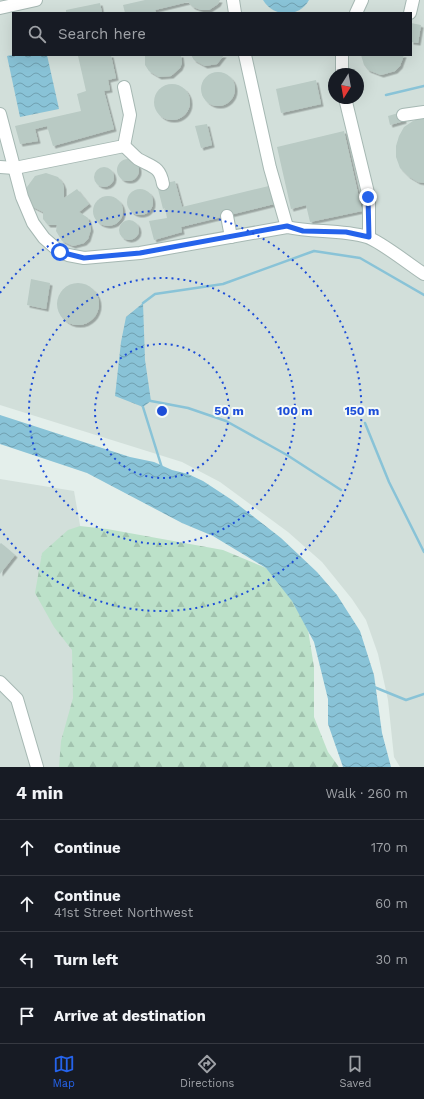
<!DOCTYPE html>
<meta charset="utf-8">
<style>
:root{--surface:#171b24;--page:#242831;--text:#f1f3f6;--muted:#9ea1a6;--line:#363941;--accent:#2563eb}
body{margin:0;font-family:"Work Sans",sans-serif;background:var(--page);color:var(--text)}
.compass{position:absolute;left:328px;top:68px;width:36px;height:36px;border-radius:50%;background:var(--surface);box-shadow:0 4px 16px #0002;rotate:191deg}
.stop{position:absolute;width:12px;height:12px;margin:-9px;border:3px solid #2563eb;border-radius:50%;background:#fff}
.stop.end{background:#2563eb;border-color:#fff;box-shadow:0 1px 4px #0008}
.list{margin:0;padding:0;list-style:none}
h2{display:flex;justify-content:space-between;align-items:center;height:52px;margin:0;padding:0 16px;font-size:17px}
h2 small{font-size:13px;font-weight:400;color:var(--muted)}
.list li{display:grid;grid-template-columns:26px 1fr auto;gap:12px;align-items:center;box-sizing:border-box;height:56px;padding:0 16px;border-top:1px solid var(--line)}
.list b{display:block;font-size:15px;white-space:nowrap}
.list p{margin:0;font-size:13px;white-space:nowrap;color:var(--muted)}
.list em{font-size:13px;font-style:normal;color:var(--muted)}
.icon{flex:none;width:22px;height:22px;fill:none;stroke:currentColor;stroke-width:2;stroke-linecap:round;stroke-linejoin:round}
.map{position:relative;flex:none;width:424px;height:767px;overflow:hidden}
.search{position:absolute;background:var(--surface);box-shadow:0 4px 16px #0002;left:12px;right:12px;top:12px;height:44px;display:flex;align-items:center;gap:10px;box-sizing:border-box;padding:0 14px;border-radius:0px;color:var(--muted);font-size:15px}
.sheet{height:276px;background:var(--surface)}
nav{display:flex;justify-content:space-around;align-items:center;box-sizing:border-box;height:56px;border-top:1px solid var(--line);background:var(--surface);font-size:11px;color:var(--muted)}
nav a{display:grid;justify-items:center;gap:2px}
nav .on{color:var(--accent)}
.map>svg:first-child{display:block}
.built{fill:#d2dfda;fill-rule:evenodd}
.forest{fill:url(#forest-firs)}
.water{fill:url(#water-waves)}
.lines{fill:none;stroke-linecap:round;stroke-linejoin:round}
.stream{stroke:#89c3d7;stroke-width:2.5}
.building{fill:#b9cac4;filter:url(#shadow)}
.minor-casing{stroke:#a6b8b3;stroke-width:14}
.minor{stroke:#fff;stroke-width:12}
.route{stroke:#2563eb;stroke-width:5}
.ring{fill:none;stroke:#1d4ed8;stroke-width:2;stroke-dasharray:2 4}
.centre{fill:#1d4ed8;stroke:#f5faf8;stroke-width:2}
.ring-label{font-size:12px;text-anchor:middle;font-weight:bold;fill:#1d4ed8;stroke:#f5faf8;stroke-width:4;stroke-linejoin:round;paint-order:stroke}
</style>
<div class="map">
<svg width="424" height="767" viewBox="0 0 424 767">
<defs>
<pattern id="forest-firs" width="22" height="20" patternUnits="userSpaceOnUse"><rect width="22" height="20" fill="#bce1c9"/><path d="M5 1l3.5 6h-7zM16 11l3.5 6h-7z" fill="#a1c2ae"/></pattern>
<pattern id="water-waves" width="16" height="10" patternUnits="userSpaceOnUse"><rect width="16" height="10" fill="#89c3d7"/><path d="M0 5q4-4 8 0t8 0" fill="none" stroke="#70a0b0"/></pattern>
<filter id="shadow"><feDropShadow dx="2.5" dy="2.5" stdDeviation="0" flood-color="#0004"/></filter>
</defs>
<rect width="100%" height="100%" fill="#e4efeb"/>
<g class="built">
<path d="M0,0h424v767h-24l-6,-10 -6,-57 -10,-46 -12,-34 -14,-21 -30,-37 -34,-30 -68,-50 -38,-20 -182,-57zM13,13h398v42h-398zM334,74h24v24h-24z"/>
<path d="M0,479l74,12 13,74 12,202h-99z"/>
</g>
<path class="forest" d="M80,526l27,3 116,21 43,18 39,43 9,56v50l14,35 11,15h-280l2,-26 12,-43 -1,-48 -18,-23 -19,-34 7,-40 26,-23z"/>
<g class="water">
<path d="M263,0h46c-10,18 -35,18 -46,0z"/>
<path d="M13,55h34l12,54 -39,8 -13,-61z"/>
<path d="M143,303l2,57 6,41 -8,6 -28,-11 6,-54 5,-25z"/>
<path d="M0,415l130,42 24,5 18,8 16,4 15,7 29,19 49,38 36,34 20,23 23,36 14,44 8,58 9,34h-48l-15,-43v-25l-14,-57 -22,-41 -26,-33 -53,-32 -31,-13 -95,-50 -87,-29z"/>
</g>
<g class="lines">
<g class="stream">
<path d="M386,95l38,-9"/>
<path d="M143,303l12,-9 68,-10 91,-33 46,7 64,37"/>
<path d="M151,401l37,7 38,13 61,34 54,35"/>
<path d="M143,407l19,61"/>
<path d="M365,423l24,59 35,70"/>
<path d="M374,687l32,13 18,-6"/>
</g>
</g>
<g class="building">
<path d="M145,0h75l-2,4 -9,6h-8l-8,-3 -5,-5 -33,8 1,2 -5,1h-26l-2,-8z"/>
<path d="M100,3l2,10h-36v-3z"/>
<path d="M411,23l10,2 -3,18 -7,-1z"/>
<path d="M111,55l5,23 -8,2 2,10 -6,1 10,38 -61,17 -6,-20 -12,3 3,12 -18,3 -5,-18 66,-15 -4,-17 9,-3 -8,-35z"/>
<path d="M145,55h36l1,8 -2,5 -9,8 -12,1 -10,-6 -4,-6z"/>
<path d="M191,55h33l-7,9 -12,2 -11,-6z"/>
<path d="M361,55h43l-4,11 -5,5 -14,4 -13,-5 -4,-5z"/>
<circle cx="218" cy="89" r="17"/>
<path d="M316,80l5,24 -40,9 -5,-24z"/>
<circle cx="172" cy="102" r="18"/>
<path d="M402,112l2,9 -14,4 -2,-9z"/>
<path d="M423,117h1v66l-6,-1 -10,-6 -8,-8 -4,-11v-11l3,-10 5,-9 9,-6z"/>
<path d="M207,124l5,21 -11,3 -6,-22z"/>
<path d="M344,131l18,80 -52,11 -4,-17 -15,4 -14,-62z"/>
<circle cx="128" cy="170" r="11"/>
<circle cx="104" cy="177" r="10"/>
<path d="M46,173l12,4 4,5 2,5v11l13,-9 12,15 -10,8 9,6 3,11 -3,10 -4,4 -11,3 -11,-5 -6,-10 1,-6h-9l-5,-6v-7l-12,-6 -5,-12 1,-7 8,-11z"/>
<path d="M175,181l7,26 91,-22 5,18 -97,24 1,5 -28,8 -5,-19 18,-3 -2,-10 -2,1 -6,-24z"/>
<circle cx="140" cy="202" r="13"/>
<circle cx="108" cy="211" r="15"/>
<circle cx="129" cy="230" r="10"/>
<path d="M31,279l19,4 -4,26 -19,-4z"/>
<circle cx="78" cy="304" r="21"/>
<path d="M1,543l14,12 -15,19v-30z"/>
</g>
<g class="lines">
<defs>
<g id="minor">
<path d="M233,0l2,13"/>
<path d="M0,8l36,-8"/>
<path d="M356,13l6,-13"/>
<path d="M410,13l3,-13"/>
<path d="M245,55l25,113 17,59"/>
<path d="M342,55v19"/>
<path d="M345,98l24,99v40"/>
<path d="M0,114l22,83 11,26 11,15 16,14 8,3 16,3 56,-5 147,-26c26,6 53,2 80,10 13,4 43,28 57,37"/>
<path d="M403,115l21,-3"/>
<path d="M124,146c5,4 9,9 14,13 14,8 22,7 25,25"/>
<path d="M0,167l15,1 109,-22 6,-31 -6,-28"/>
<path d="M227,216l4,21"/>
<path d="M0,682l17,17 20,68"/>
</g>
</defs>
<use href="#minor" class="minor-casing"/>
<use href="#minor" class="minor"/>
</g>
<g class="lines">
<path class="route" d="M60,252l24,6 56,-5 147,-27 16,5 43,1 23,5 -1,-40"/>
</g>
<g class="ring">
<circle cx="162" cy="411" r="67"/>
<circle cx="162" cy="411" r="133"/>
<path d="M0 293A200 200 0 1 1 0 529"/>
</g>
<circle cx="162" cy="411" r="6" class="centre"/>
<g class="ring-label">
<text x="229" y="415">50 m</text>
<text x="295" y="415">100 m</text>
<text x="362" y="415">150 m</text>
</g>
</svg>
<svg class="compass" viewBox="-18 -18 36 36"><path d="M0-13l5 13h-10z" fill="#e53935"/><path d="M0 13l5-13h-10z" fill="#9ea1a6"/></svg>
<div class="stop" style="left:60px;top:252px"></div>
<div class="stop end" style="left:368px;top:197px"></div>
<div class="search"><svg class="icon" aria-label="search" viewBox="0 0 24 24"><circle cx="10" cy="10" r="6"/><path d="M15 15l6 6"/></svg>Search here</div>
</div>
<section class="sheet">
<h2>4 min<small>Walk · 260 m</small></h2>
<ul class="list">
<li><svg class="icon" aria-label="ahead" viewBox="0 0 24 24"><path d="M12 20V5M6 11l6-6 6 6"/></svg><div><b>Continue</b></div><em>170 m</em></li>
<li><svg class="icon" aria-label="ahead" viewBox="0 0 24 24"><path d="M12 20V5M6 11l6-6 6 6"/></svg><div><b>Continue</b><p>41st Street Northwest</p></div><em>60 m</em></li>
<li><svg class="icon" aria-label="left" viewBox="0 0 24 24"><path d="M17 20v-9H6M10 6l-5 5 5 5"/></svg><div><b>Turn left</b></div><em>30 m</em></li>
<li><svg class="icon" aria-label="arrive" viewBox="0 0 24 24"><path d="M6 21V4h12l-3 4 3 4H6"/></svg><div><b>Arrive at destination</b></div></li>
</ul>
</section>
<nav>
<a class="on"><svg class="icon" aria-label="map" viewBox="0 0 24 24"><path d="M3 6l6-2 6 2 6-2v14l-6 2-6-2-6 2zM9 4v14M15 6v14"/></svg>Map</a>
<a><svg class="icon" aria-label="directions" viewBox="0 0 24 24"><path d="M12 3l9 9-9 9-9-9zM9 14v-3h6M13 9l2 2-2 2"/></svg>Directions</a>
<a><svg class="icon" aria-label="saved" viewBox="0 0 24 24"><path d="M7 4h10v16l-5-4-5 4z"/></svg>Saved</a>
</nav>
